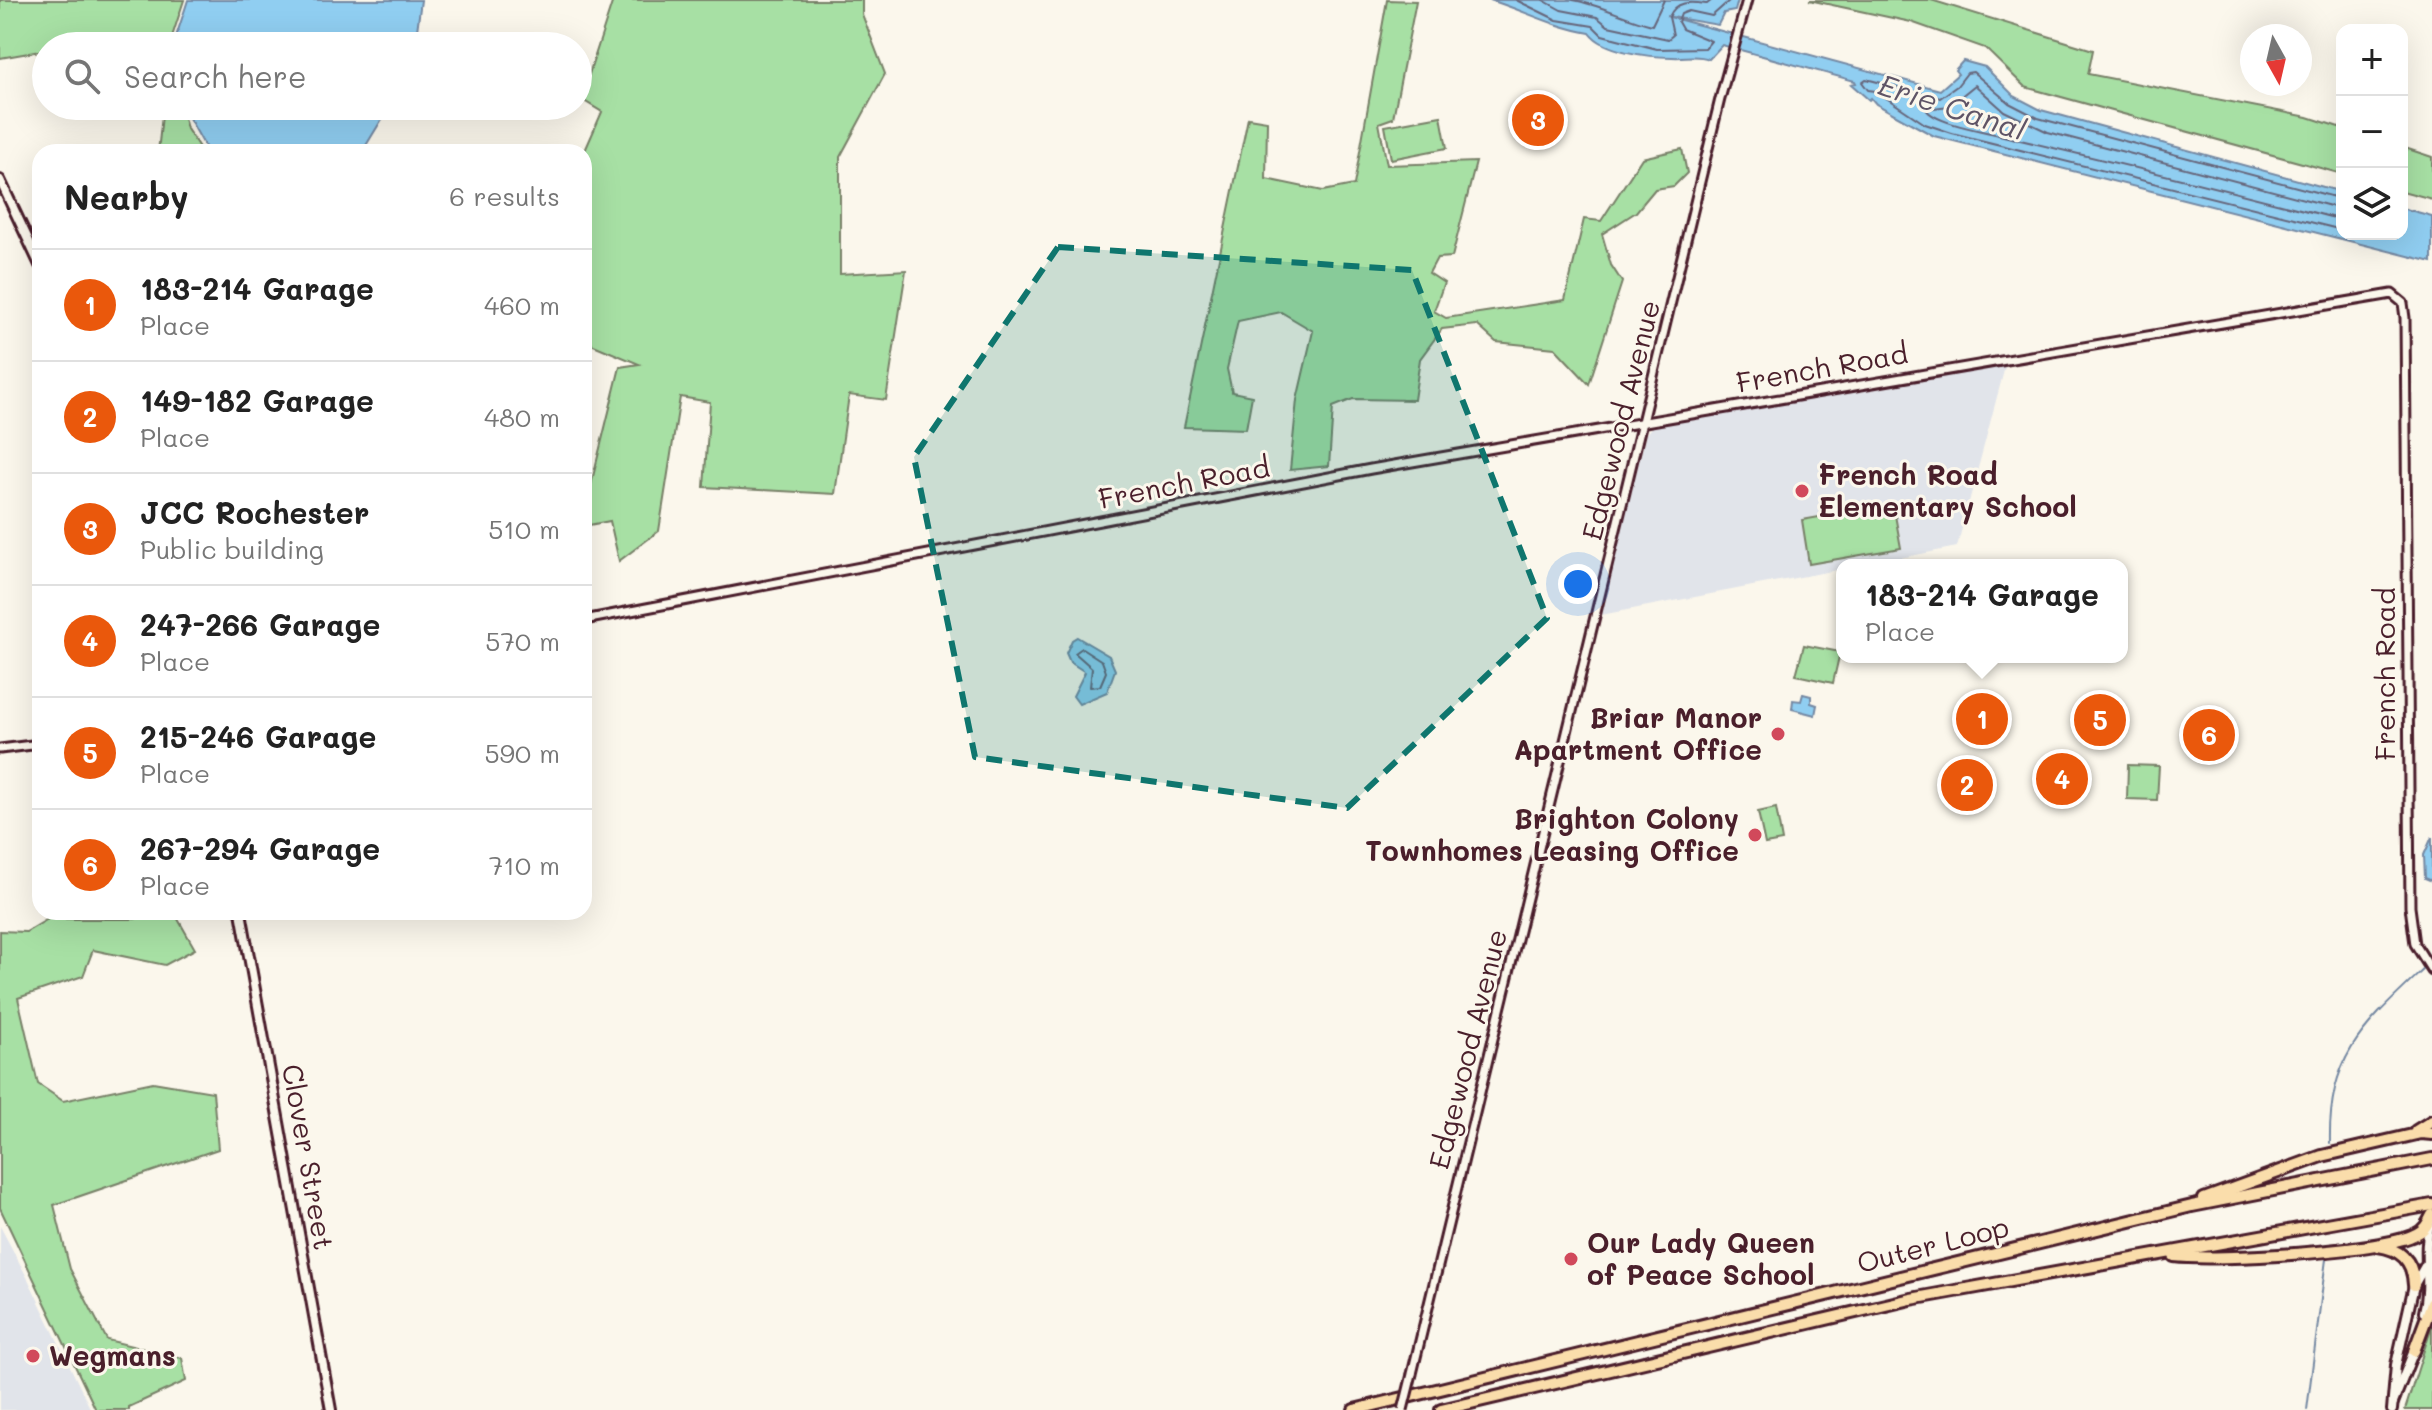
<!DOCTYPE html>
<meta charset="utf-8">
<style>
:root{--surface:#fff;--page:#f2f2f2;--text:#222;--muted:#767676;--line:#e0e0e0;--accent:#ea580c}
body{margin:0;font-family:Mali,sans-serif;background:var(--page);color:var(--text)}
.controls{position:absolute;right:24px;top:24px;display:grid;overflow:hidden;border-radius:16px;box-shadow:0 8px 32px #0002}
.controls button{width:72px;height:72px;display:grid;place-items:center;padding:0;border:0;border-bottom:2px solid var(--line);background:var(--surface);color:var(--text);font:40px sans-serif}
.compass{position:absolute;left:2240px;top:24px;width:72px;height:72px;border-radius:50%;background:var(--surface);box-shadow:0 8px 32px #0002;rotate:172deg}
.you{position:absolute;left:1578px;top:584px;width:28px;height:28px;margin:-20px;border:6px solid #fff;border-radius:50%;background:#1a73e8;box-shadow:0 0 0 12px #1a73e833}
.badge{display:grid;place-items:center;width:52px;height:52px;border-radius:50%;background:var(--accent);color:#fff;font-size:26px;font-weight:700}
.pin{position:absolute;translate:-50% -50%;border:4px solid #fff;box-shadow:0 2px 8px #0006}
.popup{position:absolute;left:1836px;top:559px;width:292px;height:104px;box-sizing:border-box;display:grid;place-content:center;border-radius:16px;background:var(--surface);filter:drop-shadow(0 2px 6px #0005);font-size:26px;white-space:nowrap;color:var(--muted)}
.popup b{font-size:30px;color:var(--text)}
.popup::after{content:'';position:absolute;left:50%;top:100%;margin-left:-16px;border:16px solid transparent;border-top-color:var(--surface)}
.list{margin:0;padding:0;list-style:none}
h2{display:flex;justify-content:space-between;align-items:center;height:104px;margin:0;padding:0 32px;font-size:34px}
h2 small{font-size:26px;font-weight:400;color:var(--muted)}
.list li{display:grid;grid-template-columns:52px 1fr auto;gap:24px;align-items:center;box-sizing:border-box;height:112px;padding:0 32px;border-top:2px solid var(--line)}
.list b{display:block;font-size:30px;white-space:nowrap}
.list p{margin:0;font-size:26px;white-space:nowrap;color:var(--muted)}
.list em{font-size:26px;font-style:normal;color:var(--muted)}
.icon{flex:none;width:44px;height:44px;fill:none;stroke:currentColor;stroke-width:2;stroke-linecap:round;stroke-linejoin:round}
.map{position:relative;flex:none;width:2432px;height:1410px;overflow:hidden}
.search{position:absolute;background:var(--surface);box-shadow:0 8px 32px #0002;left:32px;top:32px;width:560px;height:88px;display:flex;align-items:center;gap:20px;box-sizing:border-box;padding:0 28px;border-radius:44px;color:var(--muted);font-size:30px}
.panel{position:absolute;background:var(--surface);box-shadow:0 8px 32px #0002;left:32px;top:144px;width:560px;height:776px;border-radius:24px}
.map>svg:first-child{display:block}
.built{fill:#e1e4ea}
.green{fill:#a7e0a4;stroke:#788068;stroke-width:2}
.water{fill:#90cef1;stroke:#7488a2;stroke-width:2}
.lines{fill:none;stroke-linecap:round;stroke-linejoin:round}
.shore{stroke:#66657a;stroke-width:2}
.stream{stroke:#7488a2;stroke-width:2}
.tertiary-casing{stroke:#4a1f2b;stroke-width:13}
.secondary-casing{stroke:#4a1f2b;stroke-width:14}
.motorway-casing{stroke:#4a1f2b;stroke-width:16}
.tertiary{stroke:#fbf7ec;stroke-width:7}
.secondary{stroke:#fbf7ec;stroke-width:8}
.motorway{stroke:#faddab;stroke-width:10}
.tertiary-bridge-casing{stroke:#4a1f2b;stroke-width:13;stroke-linecap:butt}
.tertiary-bridge{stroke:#fbf7ec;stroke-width:7}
.marked{fill:#0f766e;fill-opacity:0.2;stroke:#0f766e;stroke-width:6;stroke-dasharray:16 10;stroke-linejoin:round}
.poi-dot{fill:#d1495b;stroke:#fbf7ec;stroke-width:3}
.labels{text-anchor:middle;stroke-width:6;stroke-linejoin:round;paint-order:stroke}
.street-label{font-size:28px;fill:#4a1f2b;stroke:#fbf7ec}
.poi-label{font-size:28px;font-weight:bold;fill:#4a1f2b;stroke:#fbf7ec;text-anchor:start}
.water-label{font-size:30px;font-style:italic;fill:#5f5466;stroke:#fbf7ec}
</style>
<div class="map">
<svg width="2432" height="1410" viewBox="0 0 2432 1410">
<rect width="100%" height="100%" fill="#fbf7ec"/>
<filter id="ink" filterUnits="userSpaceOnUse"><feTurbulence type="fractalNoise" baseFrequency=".0125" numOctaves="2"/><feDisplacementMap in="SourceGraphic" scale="16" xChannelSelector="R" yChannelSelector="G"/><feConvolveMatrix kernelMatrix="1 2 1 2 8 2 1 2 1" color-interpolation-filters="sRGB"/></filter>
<g filter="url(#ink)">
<g class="built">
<path d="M2006,363l-49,184 -93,18h-22v4l-241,46 45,-181 7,-9z"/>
<path d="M0,1226l28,53 63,131h-91z"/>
</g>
<g class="green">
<path d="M0,0h184l-15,46 -37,-4 -86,4v4l-46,8z"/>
<path d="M613,0h249v14l23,60 -45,83v117l66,-4 -20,130 -37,-5 -14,99 -131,-7 6,-85 -30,-5 -21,134 -40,30 -9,-40 -26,5v-13l36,-146 19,-3 -55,-23v-188l18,-41 -21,-13z"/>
<path d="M1387,0l29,1 -23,117 -14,5 8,42 89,-3 -24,95 -15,1 -8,15 15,10 -10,28 12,7 119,-18 19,-81 17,2 41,-63 40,-9 5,24 -13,13 -19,3 -19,23 -34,22 9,31 11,17 -33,102 -34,-36 -59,-6 -19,-17 -35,4 -22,30 -6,41 -61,-1 -20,8 -4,59 -39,4 7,-70 16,-69 -32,-19 -43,9 -11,48 5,23 20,4 -6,33 -62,-2 64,-309 19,3 -1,58 57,12 31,-6z"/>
<path d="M1809,0h122l162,50 -5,24 220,43 34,11v46l-317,-87 -40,-39 -74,-26z"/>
<path d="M163,106h18l6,23 15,23h-44z"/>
<path d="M1441,116l6,32 -56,11 -6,-33z"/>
<path d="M2402,147l30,10v42l-30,-8z"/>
<path d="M1893,504l8,44 -92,16 -7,-44z"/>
<path d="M1804,645l36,7 -7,31 -37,-8z"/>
<path d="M2128,765l31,1 -2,34 -30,-1z"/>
<path d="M1776,808l6,33 -17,3 -7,-32z"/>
<path d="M151,912h23l21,37 -30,16 -72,-15 -10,26 -65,22 20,86 25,17 90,-19 60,10 5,57 -164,56 16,64 37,71 75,18 4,23 -57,26v3h-33l-96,-202v-277l26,1 22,-13h87z"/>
<path d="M2432,1325v85h-27z"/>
</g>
<g class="water">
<path d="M188,0h233l-6,46h-242z"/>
<path d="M1490,0h248l-3,11 -11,2 -6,12 -52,-9 274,74 18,-16 -3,-4 8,-9 22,6 29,29 27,14 301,82v42h60v-26l30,8v46l-498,-126 -58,-32 -5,-6 -2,2 -18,-16 5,-1 -1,-2 -133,-36 -13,14c-13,-5 -23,-1 -37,-2 -23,0 -68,-5 -82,-24 -36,-6 -65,-22 -100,-33z"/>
<path d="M186,106h204l-28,46h-154l-19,-34z"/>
<path d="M1077,637l32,19 6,14 -8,22 -28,12 -6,-8 12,-24 -15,-10 -4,-9 6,-13z"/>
<path d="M1803,694l8,2v7l6,2 -2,10 -23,-6 1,-9 8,1z"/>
<path d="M2432,837v44l-7,-3 -1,-23z"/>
</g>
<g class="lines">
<g class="shore">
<path d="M1516,0l41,20 36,6 9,9 55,14 48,-1 6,-7 -29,-12 -4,-7 3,-8 8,-3 23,5 18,-16"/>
<path d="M1543,0l18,10 36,7 11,9 60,13 5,-4 -4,-18c7,-17 21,-15 38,-13l5,-4"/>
<path d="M1573,0c28,5 51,18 79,25l12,-25"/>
<path d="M2342,199l-304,-81 -29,-15 -36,-31 -6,1 -10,13 -17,12 -74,-19 -4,3 6,8 8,1 49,33 27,9 390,97"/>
<path d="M2342,209l-294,-77 -44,-21 -29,-26 -26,21 -23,3c8,14 57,22 73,26 115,27 229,55 343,85"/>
<path d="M1082,648l20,13 4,11 -6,14 -10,1 2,-19 -17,-15z"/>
</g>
<g class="stream">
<path d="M2330,1143c-2,-89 35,-118 96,-176"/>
<path d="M2307,1410l19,-151"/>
</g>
<defs>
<g id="tertiary">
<path d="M584,620l787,-151 1021,-175 11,9 2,15 5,589 5,37 17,27"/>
<path d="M0,749l40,-5"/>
<path d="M1412,1374l308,-1275 27,-99"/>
</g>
<g id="secondary">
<path d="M0,180l40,85"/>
<path d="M241,912l90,498"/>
<path d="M2424,1312c8,-30 -2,-59 6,-89"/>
<path d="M2393,1403l22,-55"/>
<path d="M2392,1410l4,-45 18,-80 18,-31"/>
</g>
<g id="motorway">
<path d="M2416,1131l16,-10"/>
<path d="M2204,1199l118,-43 99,-23 11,1"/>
<path d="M2378,1246c23,3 35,15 36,39"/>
<path d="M2174,1256c42,5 208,-4 242,-22 9,-4 12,-11 16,-19"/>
<path d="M2414,1351l18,-48"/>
<path d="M1354,1410l838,-204 240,-47"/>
<path d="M1441,1410l470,-111 521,-94"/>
</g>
</defs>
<use href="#tertiary" class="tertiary-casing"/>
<use href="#secondary" class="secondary-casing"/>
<use href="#motorway" class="motorway-casing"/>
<use href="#tertiary" class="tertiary"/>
<use href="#secondary" class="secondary"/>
<use href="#motorway" class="motorway"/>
<defs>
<path id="tertiary-bridge" d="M1403,1410l9,-36"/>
</defs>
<use href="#tertiary-bridge" class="tertiary-bridge-casing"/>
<use href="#tertiary-bridge" class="tertiary-bridge"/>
</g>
</g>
<path class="marked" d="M1058,247l354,23 135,348 -200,190 -372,-51 -61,-300z"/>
<g class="poi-dot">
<circle cx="1802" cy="491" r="8"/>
<circle cx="1778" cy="734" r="8"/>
<circle cx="1755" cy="835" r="8"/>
<circle cx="1571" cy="1259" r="8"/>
<circle cx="33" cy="1356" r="8"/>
</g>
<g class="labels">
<g class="street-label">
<text transform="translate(1822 368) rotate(-10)" y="10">French Road</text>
<text transform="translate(1621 420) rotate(-76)" y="10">Edgewood Avenue</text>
<text transform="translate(1184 483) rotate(-11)" y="10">French Road</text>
<text transform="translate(2385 674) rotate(-90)" y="10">French Road</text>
<text transform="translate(1468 1049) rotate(-76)" y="10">Edgewood Avenue</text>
<text transform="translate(308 1157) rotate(80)" y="10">Clover Street</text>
<text transform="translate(1933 1245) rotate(-14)" y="10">Outer Loop</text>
</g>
<g class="poi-label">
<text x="1818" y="485">French Road<tspan x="1818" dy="32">Elementary School</tspan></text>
<text x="1762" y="728" text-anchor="end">Briar Manor<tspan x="1762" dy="32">Apartment Office</tspan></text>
<text x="1739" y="829" text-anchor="end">Brighton Colony<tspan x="1739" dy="32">Townhomes Leasing Office</tspan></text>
<text x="1587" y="1253">Our Lady Queen<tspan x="1587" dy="32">of Peace School</tspan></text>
<text x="49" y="1366">Wegmans</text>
</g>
<g class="water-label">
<text transform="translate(1952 108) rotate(18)" y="10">Erie Canal</text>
</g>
</g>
</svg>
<div class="controls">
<button>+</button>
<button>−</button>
<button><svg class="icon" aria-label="layers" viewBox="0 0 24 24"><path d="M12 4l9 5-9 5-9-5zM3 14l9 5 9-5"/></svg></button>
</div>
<svg class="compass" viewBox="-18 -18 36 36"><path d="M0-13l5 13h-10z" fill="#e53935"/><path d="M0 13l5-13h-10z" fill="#767676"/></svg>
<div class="you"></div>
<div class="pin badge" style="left:1982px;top:719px">1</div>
<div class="popup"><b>183-214 Garage</b>Place</div>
<div class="pin badge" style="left:1967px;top:785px">2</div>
<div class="pin badge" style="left:1538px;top:120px">3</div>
<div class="pin badge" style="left:2062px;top:779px">4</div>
<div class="pin badge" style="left:2100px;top:720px">5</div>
<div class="pin badge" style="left:2209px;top:735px">6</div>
<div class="search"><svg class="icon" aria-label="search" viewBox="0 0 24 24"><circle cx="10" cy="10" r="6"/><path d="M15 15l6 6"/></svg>Search here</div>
<section class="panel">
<h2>Nearby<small>6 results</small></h2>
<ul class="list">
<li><span class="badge">1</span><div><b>183-214 Garage</b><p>Place</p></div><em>460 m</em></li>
<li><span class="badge">2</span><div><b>149-182 Garage</b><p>Place</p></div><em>480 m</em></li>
<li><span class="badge">3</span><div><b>JCC Rochester</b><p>Public building</p></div><em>510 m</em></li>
<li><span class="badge">4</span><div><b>247-266 Garage</b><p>Place</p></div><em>570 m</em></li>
<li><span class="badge">5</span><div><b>215-246 Garage</b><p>Place</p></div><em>590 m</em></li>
<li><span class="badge">6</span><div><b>267-294 Garage</b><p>Place</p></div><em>710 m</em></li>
</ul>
</section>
</div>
